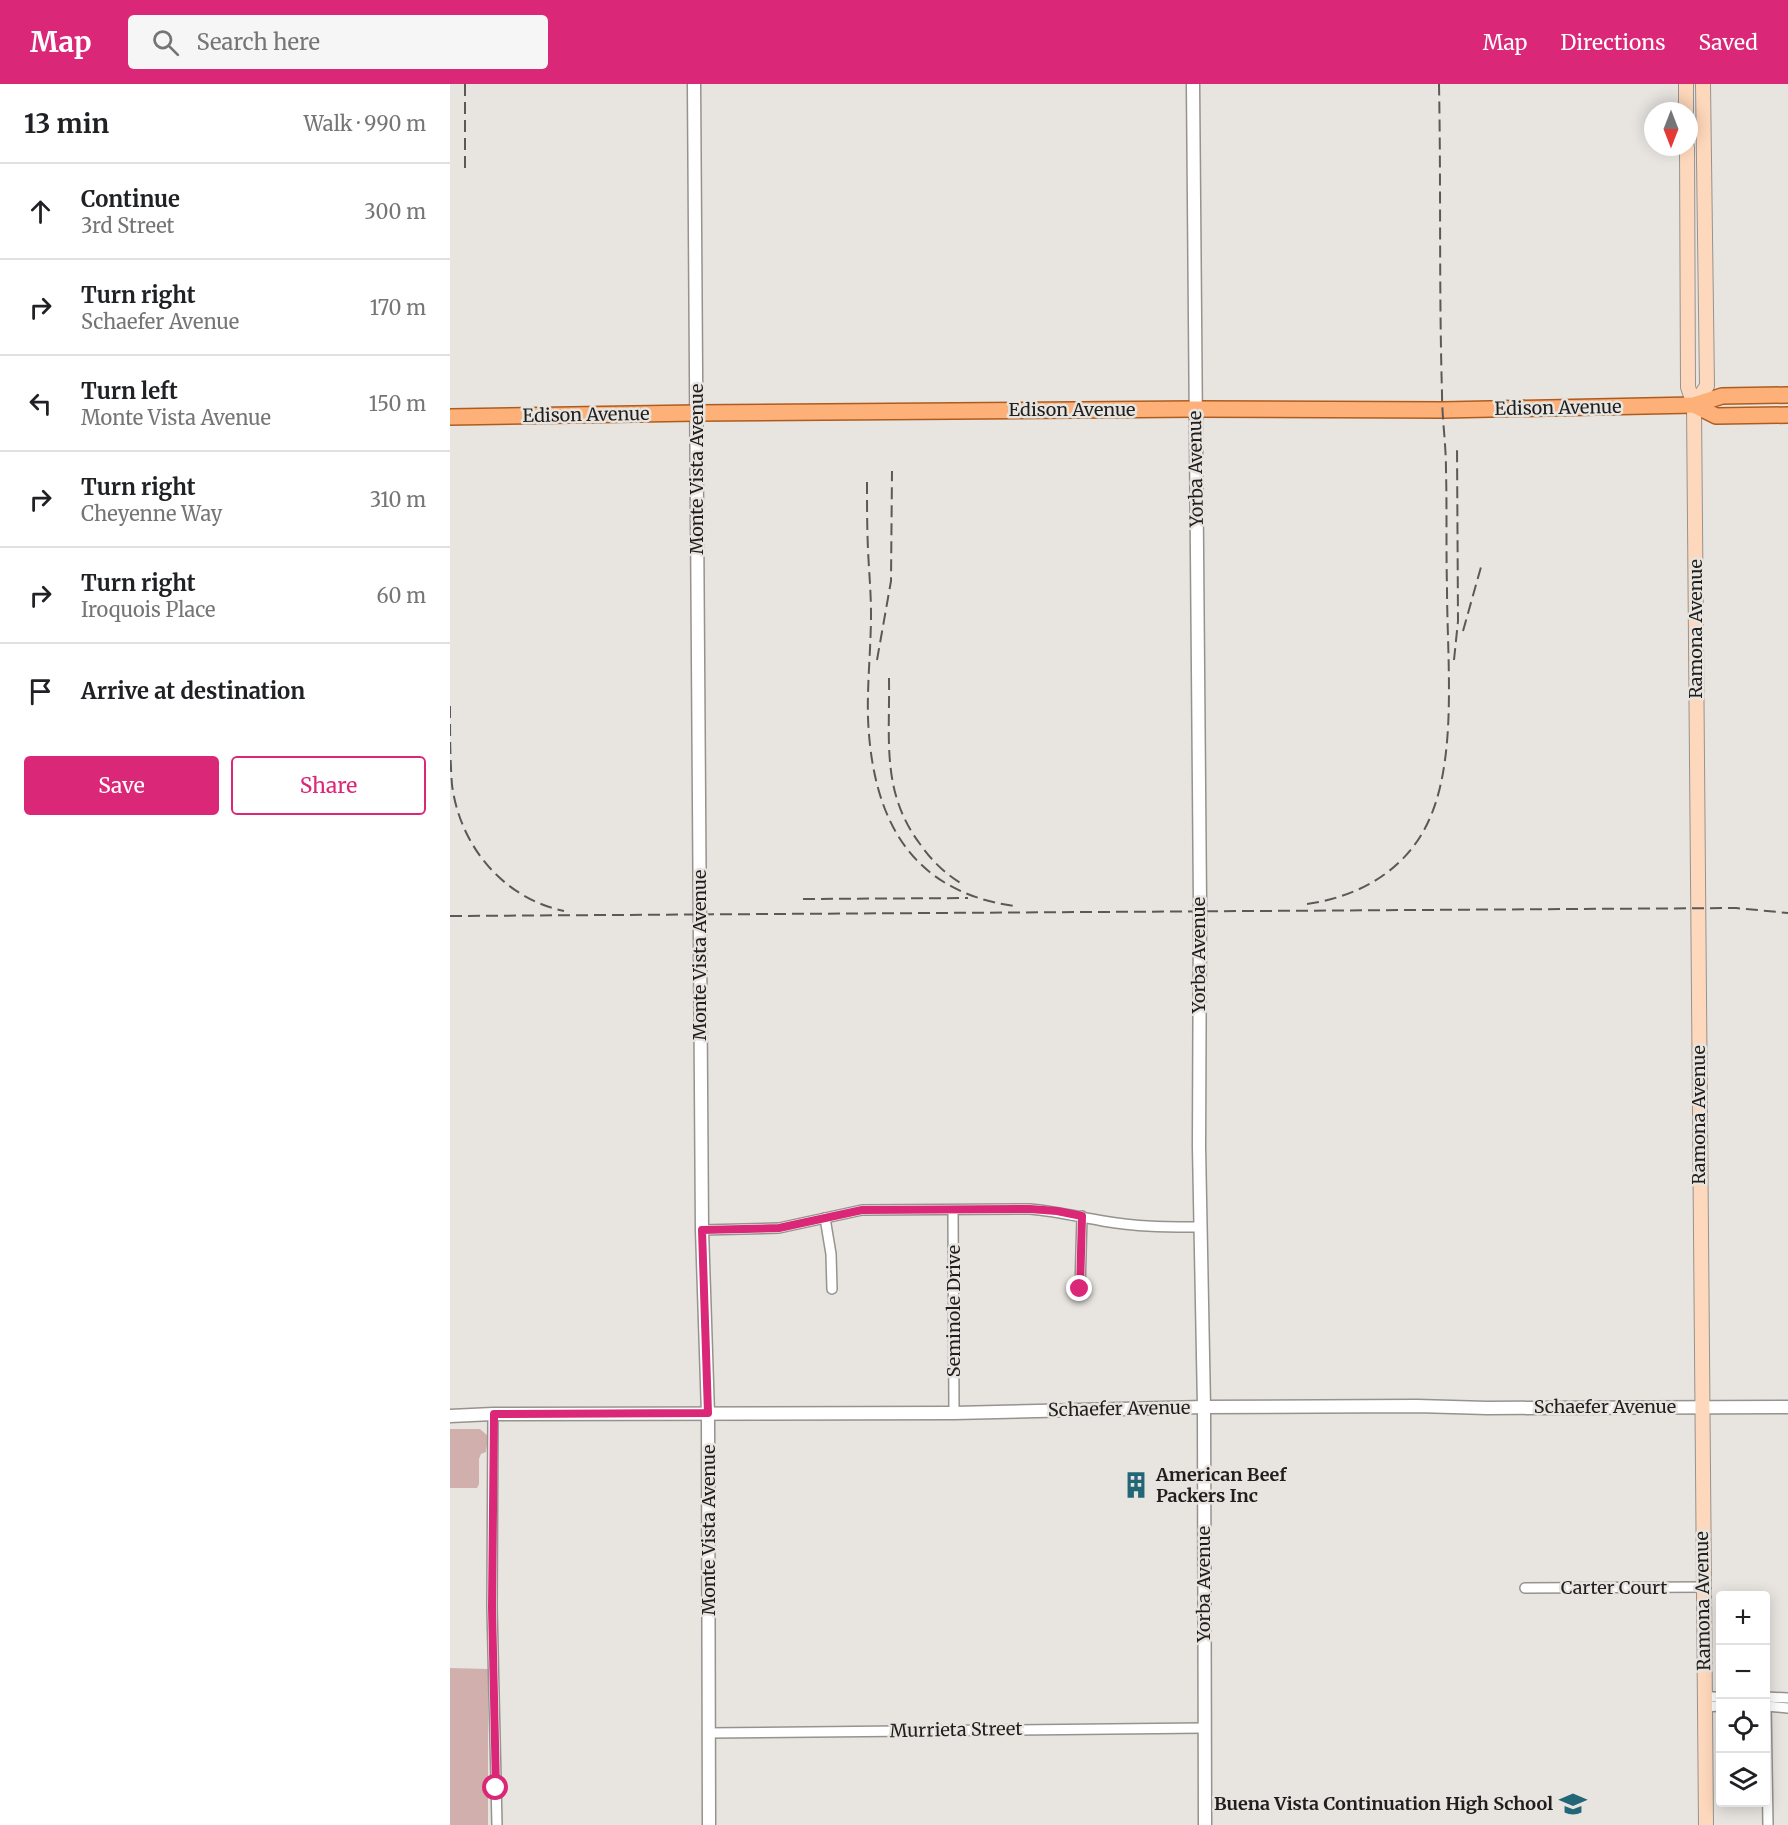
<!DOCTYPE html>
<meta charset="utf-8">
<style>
:root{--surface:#fff;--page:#f6f6f6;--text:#202124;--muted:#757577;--line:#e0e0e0;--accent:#db2777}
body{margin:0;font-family:Merriweather,serif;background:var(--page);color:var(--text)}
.controls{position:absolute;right:18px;bottom:18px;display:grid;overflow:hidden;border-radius:6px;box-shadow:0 3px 15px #0003}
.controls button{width:54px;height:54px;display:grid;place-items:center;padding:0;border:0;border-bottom:2px solid var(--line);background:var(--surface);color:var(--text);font:30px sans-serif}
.compass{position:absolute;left:1194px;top:18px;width:54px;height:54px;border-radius:50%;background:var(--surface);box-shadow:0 3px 15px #0003;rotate:180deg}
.stop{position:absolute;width:18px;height:18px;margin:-14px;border:4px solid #db2777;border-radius:50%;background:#fff}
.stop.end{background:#db2777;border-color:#fff;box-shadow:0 2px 6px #0008}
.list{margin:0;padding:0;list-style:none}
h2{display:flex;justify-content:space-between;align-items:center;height:78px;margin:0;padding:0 24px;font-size:26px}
h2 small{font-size:20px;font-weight:400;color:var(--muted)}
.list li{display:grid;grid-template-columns:39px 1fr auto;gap:18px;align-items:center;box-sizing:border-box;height:96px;padding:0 24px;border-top:2px solid var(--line)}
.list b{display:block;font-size:22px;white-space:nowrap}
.list p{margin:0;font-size:20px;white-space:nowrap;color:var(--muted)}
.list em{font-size:20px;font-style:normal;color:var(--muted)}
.actions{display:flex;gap:12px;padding:18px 24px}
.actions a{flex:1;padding:14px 0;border:2px solid var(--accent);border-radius:6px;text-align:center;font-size:21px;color:var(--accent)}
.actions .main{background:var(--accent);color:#fff}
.icon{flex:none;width:33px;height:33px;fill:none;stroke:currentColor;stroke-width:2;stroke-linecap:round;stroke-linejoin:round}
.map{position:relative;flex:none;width:1338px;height:1741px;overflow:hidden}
header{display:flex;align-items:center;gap:36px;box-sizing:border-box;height:84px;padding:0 30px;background:var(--accent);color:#fff}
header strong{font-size:28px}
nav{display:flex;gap:33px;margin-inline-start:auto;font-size:21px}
.search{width:420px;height:54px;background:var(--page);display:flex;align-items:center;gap:15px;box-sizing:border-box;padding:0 21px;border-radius:6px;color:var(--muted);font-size:22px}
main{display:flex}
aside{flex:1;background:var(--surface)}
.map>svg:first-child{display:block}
.green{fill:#d0afad}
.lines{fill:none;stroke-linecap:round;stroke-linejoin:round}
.minor-casing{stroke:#96938f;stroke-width:12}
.tertiary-casing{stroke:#96938f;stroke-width:15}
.secondary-casing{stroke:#96938f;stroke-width:16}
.primary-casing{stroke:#ae5c1e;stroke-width:18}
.minor{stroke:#fff;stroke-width:9}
.tertiary{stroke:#fff;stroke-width:12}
.secondary{stroke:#fed8bc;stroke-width:14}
.primary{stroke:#fdb179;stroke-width:15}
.rail{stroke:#5b5957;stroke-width:2;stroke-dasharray:12 6;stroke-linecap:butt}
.route{stroke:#db2777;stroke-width:8}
.labels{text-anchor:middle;stroke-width:5;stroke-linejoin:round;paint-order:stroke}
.street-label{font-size:18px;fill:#201f1d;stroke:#e8e5e1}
.poi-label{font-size:18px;font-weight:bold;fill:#201f1d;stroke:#e8e5e1;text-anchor:start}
</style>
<header>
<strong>Map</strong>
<div class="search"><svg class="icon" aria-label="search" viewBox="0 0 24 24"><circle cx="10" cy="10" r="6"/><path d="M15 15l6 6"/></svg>Search here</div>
<nav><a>Map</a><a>Directions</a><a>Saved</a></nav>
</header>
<main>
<aside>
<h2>13 min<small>Walk · 990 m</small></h2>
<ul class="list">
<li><svg class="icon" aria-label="ahead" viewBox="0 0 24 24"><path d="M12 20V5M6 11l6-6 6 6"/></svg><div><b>Continue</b><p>3rd Street</p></div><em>300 m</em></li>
<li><svg class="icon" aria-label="right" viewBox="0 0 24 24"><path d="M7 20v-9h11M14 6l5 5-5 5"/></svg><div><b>Turn right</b><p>Schaefer Avenue</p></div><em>170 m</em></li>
<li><svg class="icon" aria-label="left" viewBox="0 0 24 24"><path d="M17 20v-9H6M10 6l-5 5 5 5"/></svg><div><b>Turn left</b><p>Monte Vista Avenue</p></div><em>150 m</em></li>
<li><svg class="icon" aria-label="right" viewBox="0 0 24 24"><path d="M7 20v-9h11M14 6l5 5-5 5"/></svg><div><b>Turn right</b><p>Cheyenne Way</p></div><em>310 m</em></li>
<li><svg class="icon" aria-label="right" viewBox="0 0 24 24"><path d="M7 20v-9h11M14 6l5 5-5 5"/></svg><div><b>Turn right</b><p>Iroquois Place</p></div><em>60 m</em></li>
<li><svg class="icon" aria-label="arrive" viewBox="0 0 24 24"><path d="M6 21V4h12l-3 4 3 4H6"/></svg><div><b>Arrive at destination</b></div></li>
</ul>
<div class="actions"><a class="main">Save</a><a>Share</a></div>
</aside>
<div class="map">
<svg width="1338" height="1741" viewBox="0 0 1338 1741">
<rect width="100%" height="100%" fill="#e8e5e1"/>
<g class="green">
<path d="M0,1345h30l8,7 -2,16 -5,2 -2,5v25l-2,4h-27z"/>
<path d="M0,1584l38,1v156h-38z"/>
</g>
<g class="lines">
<defs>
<g id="minor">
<path d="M503,1126l1,203"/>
<path d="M375,1134l6,36 1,35"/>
<path d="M252,1146l77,-2 83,-18 168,-1c25,2 49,8 73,12 33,6 65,6 98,6"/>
<path d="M630,1205l2,-73"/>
<path d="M43,1330l-1,193 5,218"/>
<path d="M1075,1504l179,-1"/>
<path d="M1254,1613h16"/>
<path d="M1316,1613l22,1"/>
<path d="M1316,1622l2,119"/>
<path d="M1316,1622l22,2"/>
<path d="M1254,1623l16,-1"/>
<path d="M258,1649l496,-5"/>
</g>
<g id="tertiary">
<path d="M244,0l8,1146 6,184 1,411"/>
<path d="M743,0l7,819 -1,244 5,260 1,418"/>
<path d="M0,1332l43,-2 461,-1 250,-6 213,-1 70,2 301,-1"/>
</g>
<g id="secondary">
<path d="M1236,0v27"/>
<path d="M1237,63l1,240 6,18 12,1420"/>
<path d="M1244,321l13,-19 -4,-302"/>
</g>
<g id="primary">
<path d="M1244,321l22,11 72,-1"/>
<path d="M0,333l247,-4 498,-4 248,1 251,-5 28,-9 66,-1"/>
</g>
</defs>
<use href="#minor" class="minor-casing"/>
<use href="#tertiary" class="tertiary-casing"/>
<use href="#secondary" class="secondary-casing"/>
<use href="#primary" class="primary-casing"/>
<use href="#minor" class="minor"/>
<use href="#tertiary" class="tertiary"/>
<use href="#secondary" class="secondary"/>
<use href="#primary" class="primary"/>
<g class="rail">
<path d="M15,0v84"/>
<path d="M417,398c0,23 0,45 1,68 1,22 3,42 3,64 0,35 -4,69 -3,104 4,99 41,173 146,188"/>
<path d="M1013,547l18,-64"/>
<path d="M427,576l14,-79 1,-110"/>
<path d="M1004,576l4,-39 -1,-176"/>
<path d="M439,594c1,62 -8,114 31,166 12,17 26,31 44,41"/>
<path d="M0,622c0,26 0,53 2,79 8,61 51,113 112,126"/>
<path d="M353,815l165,-1"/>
<path d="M857,820c56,-8 104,-37 125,-91 25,-63 15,-157 15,-225 -1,-40 0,-79 -1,-118 0,-26 -4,-52 -4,-77 -3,-103 -1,-206 -3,-309"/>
<path d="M0,832l1286,-8 52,5"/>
</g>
</g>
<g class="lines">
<path class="route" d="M46,1704l-4,-181 2,-193 214,-1 -6,-183 77,-2 83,-18 168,-1 27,2 25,5 -2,73"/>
</g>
<defs>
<symbol id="building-bare" viewBox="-9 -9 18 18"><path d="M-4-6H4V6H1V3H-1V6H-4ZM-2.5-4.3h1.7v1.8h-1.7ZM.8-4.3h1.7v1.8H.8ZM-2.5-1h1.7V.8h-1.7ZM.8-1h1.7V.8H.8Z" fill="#236678" stroke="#e8e5e1" stroke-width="2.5" paint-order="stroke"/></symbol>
<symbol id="school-bare" viewBox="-9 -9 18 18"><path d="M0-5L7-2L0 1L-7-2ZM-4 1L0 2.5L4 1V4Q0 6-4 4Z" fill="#236678" stroke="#e8e5e1" stroke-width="2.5" paint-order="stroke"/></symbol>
</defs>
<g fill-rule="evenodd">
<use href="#building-bare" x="667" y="1382" width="38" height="38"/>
<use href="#school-bare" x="1104" y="1701" width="38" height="38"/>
</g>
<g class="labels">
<g class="street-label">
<text transform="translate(1108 324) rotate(-1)" y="6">Edison Avenue</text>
<text x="622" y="332">Edison Avenue</text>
<text transform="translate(136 331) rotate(-1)" y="6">Edison Avenue</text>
<text transform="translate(247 385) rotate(-90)" y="6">Monte Vista Avenue</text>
<text transform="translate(746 385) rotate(-91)" y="6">Yorba Avenue</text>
<text transform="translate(1246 545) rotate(-90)" y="6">Ramona Avenue</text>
<text transform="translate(250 871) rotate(-90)" y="6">Monte Vista Avenue</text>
<text transform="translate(749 871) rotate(-90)" y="6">Yorba Avenue</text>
<text transform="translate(1249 1031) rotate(-90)" y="6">Ramona Avenue</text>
<text transform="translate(504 1227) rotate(-90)" y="6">Seminole Drive</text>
<text x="1155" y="1329">Schaefer Avenue</text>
<text transform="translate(669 1325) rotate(-1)" y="6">Schaefer Avenue</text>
<text transform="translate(259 1446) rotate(-90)" y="6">Monte Vista Avenue</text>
<text transform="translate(754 1500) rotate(-90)" y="6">Yorba Avenue</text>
<text x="1164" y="1510">Carter Court</text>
<text transform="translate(1253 1517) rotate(-91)" y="6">Ramona Avenue</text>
<text transform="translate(506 1646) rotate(-1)" y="6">Murrieta Street</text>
</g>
<g class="poi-label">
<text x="706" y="1397">American Beef<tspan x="706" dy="21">Packers Inc</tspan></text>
<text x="1103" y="1726" text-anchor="end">Buena Vista Continuation High School</text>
</g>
</g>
</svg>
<div class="controls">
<button>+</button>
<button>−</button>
<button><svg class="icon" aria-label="locate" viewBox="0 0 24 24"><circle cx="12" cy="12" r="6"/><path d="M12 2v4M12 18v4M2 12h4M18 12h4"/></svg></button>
<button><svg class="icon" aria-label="layers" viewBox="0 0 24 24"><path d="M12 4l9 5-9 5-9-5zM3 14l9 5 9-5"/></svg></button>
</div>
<svg class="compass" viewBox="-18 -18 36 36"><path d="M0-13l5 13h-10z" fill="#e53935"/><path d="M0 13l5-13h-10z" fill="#757577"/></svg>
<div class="stop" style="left:46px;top:1704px"></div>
<div class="stop end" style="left:630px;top:1205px"></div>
</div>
</main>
